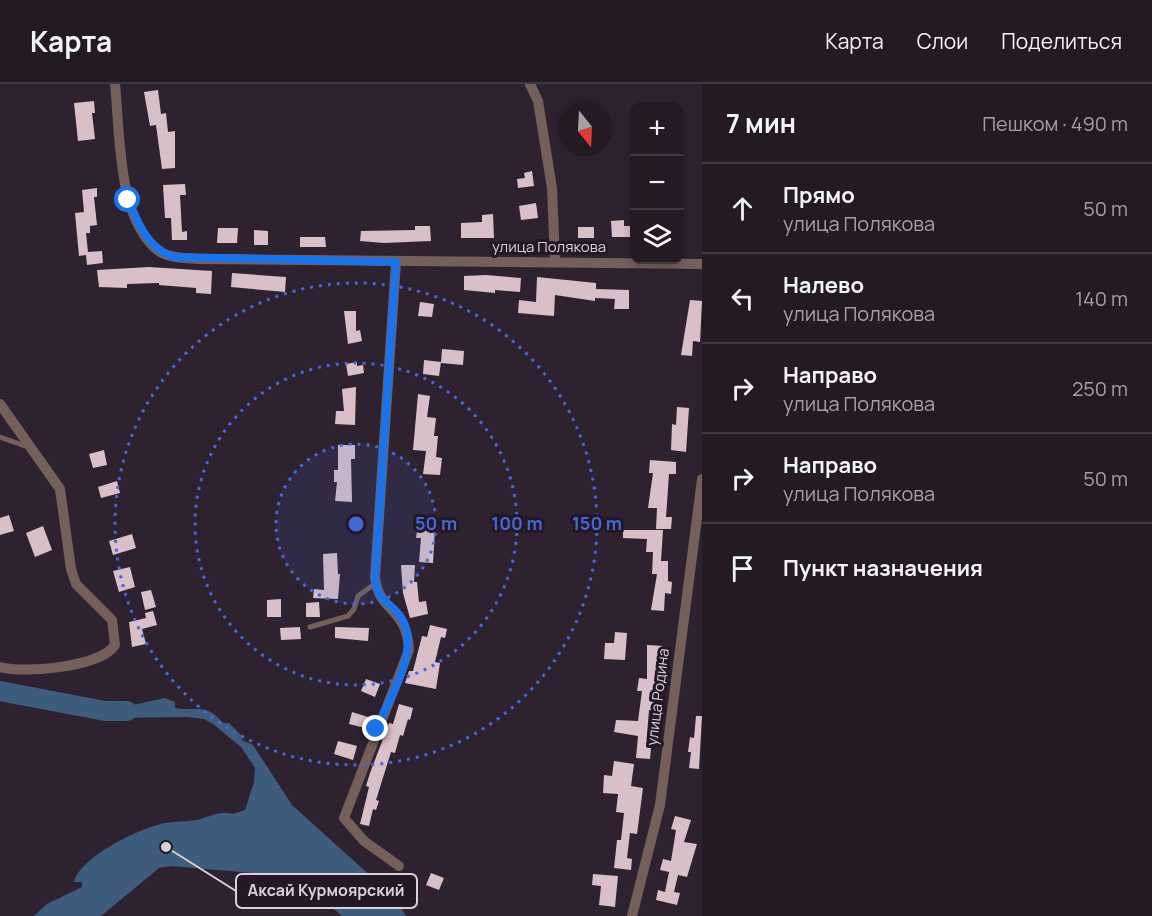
<!DOCTYPE html>
<html lang="ru">
<meta charset="utf-8">
<style>
:root{--surface:#231a24;--page:#2b232c;--text:#f1f3f6;--muted:#a3a1a6;--line:#403841}
body{margin:0;font-family:Manrope,sans-serif;background:var(--page);color:var(--text)}
.controls{position:absolute;right:18px;top:18px;display:grid;overflow:hidden;border-radius:12px;box-shadow:0 3px 9px #0003}
.controls button{width:54px;height:54px;display:grid;place-items:center;padding:0;border:0;border-bottom:2px solid var(--line);background:var(--surface);color:var(--text);font:30px sans-serif}
.compass{position:absolute;left:558px;top:18px;width:54px;height:54px;border-radius:50%;background:var(--surface);box-shadow:0 3px 9px #0003;rotate:162deg}
.stop{position:absolute;width:18px;height:18px;margin:-14px;border:4px solid #1a73e8;border-radius:50%;background:#fff}
.stop.end{background:#1a73e8;border-color:#fff;box-shadow:0 2px 6px #0008}
.list{margin:0;padding:0;list-style:none}
h2{display:flex;justify-content:space-between;align-items:center;height:78px;margin:0;padding:0 24px;font-size:26px}
h2 small{font-size:20px;font-weight:400;color:var(--muted)}
.list li{display:grid;grid-template-columns:39px 1fr auto;gap:18px;align-items:center;box-sizing:border-box;height:90px;padding:0 24px;border-top:2px solid var(--line)}
.list b{display:block;font-size:22px;white-space:nowrap}
.list p{margin:0;font-size:20px;white-space:nowrap;color:var(--muted)}
.list em{font-size:20px;font-style:normal;color:var(--muted)}
.icon{flex:none;width:33px;height:33px;fill:none;stroke:currentColor;stroke-width:2;stroke-linecap:round;stroke-linejoin:round}
.map{position:relative;flex:none;width:702px;height:832px;overflow:hidden}
header{display:flex;align-items:center;gap:36px;box-sizing:border-box;height:84px;padding:0 30px;background:var(--surface);border-bottom:2px solid var(--line)}
header strong{font-size:28px}
nav{display:flex;gap:33px;margin-inline-start:auto;font-size:21px}
main{display:flex}
aside{flex:1;background:var(--surface)}
.map>svg:first-child{display:block}
.water{fill:#3e5c7d}
.lines{fill:none;stroke-linecap:round;stroke-linejoin:round}
.river{stroke:#3e5c7d;stroke-width:20}
.building{fill:#d9bfc8}
.lane{stroke:#745f5a;stroke-width:5}
.street{stroke:#745f5a;stroke-width:10}
.route{stroke:#1a73e8;stroke-width:8}
.ring{fill:none;stroke:#4368d8;stroke-width:3;stroke-dasharray:3 6}
.labels{text-anchor:middle;stroke-width:6;stroke-linejoin:round;paint-order:stroke}
.street-label{font-size:15px;fill:#d9d0d9;stroke:#251826}
.centre{fill:#4368d8;stroke:#251826;stroke-width:3}
.ring-label{font-size:18px;text-anchor:middle;font-weight:bold;fill:#4368d8;stroke:#251826;stroke-width:6;stroke-linejoin:round;paint-order:stroke}
.leader{fill:none;stroke:#d9d0d9;stroke-width:2}
.callout-dot{fill:#d9d0d9;stroke:#251826;stroke-width:2}
.callout{fill:#251826;stroke:#d9d0d9;stroke-width:2}
.callout-label{font-size:16px;text-anchor:middle;font-weight:bold;fill:#d9d0d9}
</style>
<header>
<strong>Карта</strong>
<nav><a>Карта</a><a>Слои</a><a>Поделиться</a></nav>
</header>
<main>
<div class="map">
<svg width="702" height="832" viewBox="0 0 702 832">
<rect width="100%" height="100%" fill="#2f2230"/>
<path class="water" d="M165,614l10,4v6c22,4 30,-6 48,15h6l12,12 1,5 11,5 39,60 103,93 11,18h-64l-26,-23 -26,-7 -15,-11 -104,-9 -12,2 -58,48h-67l13,-12 35,-17v-5h-8c7,-26 66,-54 91,-59 11,-2 22,-1 32,-3 13,-3 23,-10 36,-6l12,-4 9,-28 1,-14 -14,-21 -28,-23 -9,-5 -17,-2 -88,1 3,-10h17z"/>
<g class="lines">
<path class="river" d="M0,607l105,20h22"/>
</g>
<g class="building">
<path d="M158,6l3,24 5,-1 2,19 7,-1v37l-13,1 -6,-44 -6,1 -6,-34z"/>
<path d="M94,17l1,12h-3l3,26 -17,2 -4,-38z"/>
<path d="M532,87l2,15 -16,2 -1,-9 8,-1 -1,-5z"/>
<path d="M185,100l1,11h-6l2,37 5,-1v9h-15l-1,-22h-6l-2,-33z"/>
<path d="M97,104v9h-3l3,28 -7,1v7h-4l2,19 14,-1 1,12 -16,2 -1,-10 -7,1 -4,-43 9,-1 -2,-22z"/>
<path d="M536,119l2,15 -17,2 -2,-14z"/>
<path d="M493,130l1,24h-33v-15l21,-1v-7z"/>
<path d="M624,136v6h10v11h-22l-1,-16z"/>
<path d="M415,142h15l1,15 -47,2 -24,-2 1,-10 54,-1z"/>
<rect x="578" y="143" width="16" height="11"/>
<path d="M218,144h20l-1,15h-20z"/>
<path d="M254,146l14,1v14h-14z"/>
<path d="M300,153h25l1,10h-26z"/>
<path d="M149,183l63,4 -1,23 -15,-1v-5l-37,-3v-2l-32,1v4l-28,-1 -2,-17z"/>
<path d="M232,189l54,4 -1,15 -54,-5z"/>
<path d="M486,191l35,3 -1,14 -25,-2v3l-31,-3v-14z"/>
<path d="M537,193l59,6v6l33,1v19h-15l1,-10 -20,-1v3l-40,-6 -1,21 -36,-3 1,-13 17,2z"/>
<path d="M690,216l12,1 -2,41 -7,-1 -1,15 -11,-1z"/>
<path d="M420,218l14,2 -2,13 -14,-1z"/>
<path d="M344,227h12v20l4,-1 2,11 -14,3z"/>
<path d="M442,265l22,2 -1,14 -22,-2z"/>
<path d="M424,276l17,2 -2,14 -16,-2z"/>
<path d="M357,278v4l6,-1 1,8 -16,3 -2,-12z"/>
<path d="M356,303l-1,38 -20,-1 1,-13h8l-2,-22z"/>
<path d="M418,310l12,2 -3,21 9,1 -2,18h4l-2,21 6,1 -2,17 -17,-1 3,-23 -13,-1z"/>
<path d="M677,323l12,1 -3,44 -15,-2 1,-26 4,1z"/>
<path d="M338,361h17v14h-4l1,43 -17,-1 2,-19h-3v-12h4z"/>
<path d="M104,366l3,15 -14,3 -4,-14z"/>
<path d="M650,376l26,2v12h-7l-3,43h6l-1,12h-15l1,-21h-9l5,-35h-4z"/>
<path d="M117,397l3,12 -19,5 -3,-11z"/>
<path d="M9,431l5,16 -14,4v-17z"/>
<path d="M418,441l17,2 -2,36 -14,-1 2,-24h-5z"/>
<path d="M43,442l9,24 -17,7 -9,-24z"/>
<path d="M623,446h40l-2,31h7v20l4,1 -1,12 -6,-1 -1,18 -13,-1 6,-36h-5l1,-22h-7l1,-13 -24,-1z"/>
<path d="M132,450l4,14 -23,7 -4,-14z"/>
<path d="M337,469l1,21h2l-2,25 -25,-1 1,-9 10,1 -1,-36z"/>
<path d="M401,481h14l-1,17h3l2,20 7,-1 2,13 -18,4 -7,-25z"/>
<path d="M130,483l5,20 -16,5 -6,-21z"/>
<path d="M151,506l5,17 -11,3 -4,-18z"/>
<path d="M281,515v18h-14v-17z"/>
<path d="M319,518l1,15h-14v-14z"/>
<path d="M153,527l4,14 -15,4 4,15 -14,3 -3,-25 17,-4 -1,-5z"/>
<path d="M430,541l17,4 -2,9 -4,-1 -6,25 5,1 -4,26 -31,-6 4,-12h4l9,-35 5,1z"/>
<path d="M300,543l1,12 -20,1 -1,-12z"/>
<path d="M335,543l34,1 -1,13 -33,-3z"/>
<path d="M615,548l12,1 -2,27 -21,-1 1,-16h9z"/>
<path d="M647,561l16,1 -1,13h5v10h-6l-4,42 -8,-1 -3,37 5,1 -1,11 -14,-1 2,-22 -24,-4 2,-12 22,1 4,-30h-5l2,-13 8,1z"/>
<path d="M366,595l14,5 -5,13 -14,-6z"/>
<path d="M399,620l14,4 -3,12 -2,-1 -5,17 -3,-1 -5,18 -4,-1 -15,48 3,1 -3,9 -3,-1 -4,17 -9,-2 9,-37 -3,-1 4,-13 19,-50 4,1z"/>
<path d="M352,628l16,5 -3,11 -16,-4z"/>
<path d="M696,632h6l-3,53 -10,-1 2,-16h-3l2,-15 4,1z"/>
<path d="M338,657l19,5 -4,14 -19,-6z"/>
<path d="M614,677l20,3 -3,22 12,2 -6,46 -7,-1 -3,25 5,1 -1,11 -17,-2 3,-28h4l3,-27 -8,-1 2,-18 -15,-1 1,-18 8,1z"/>
<path d="M675,732l16,4 -7,22 13,2 -10,33 -9,-2 -4,17 6,1 -3,12 -21,-5 2,-10 7,2 4,-20 -9,-2 3,-11 8,2 5,-31 -5,-1z"/>
<path d="M431,789l13,5 -5,12 -13,-5z"/>
<path d="M593,790l25,2 -3,31 -16,-2 2,-19 -9,-1z"/>
</g>
<g class="lines">
<g class="lane">
<path d="M0,353l28,10"/>
<path d="M310,543l38,-11 6,-7 4,-13 18,-13"/>
</g>
<g class="street">
<path d="M115,0c5,47 2,138 45,168 10,6 25,6 37,7l505,5"/>
<path d="M530,0l8,17 14,87 3,73"/>
<path d="M396,178l-21,315c3,35 32,30 34,73l-65,168 20,23 35,25"/>
<path d="M0,320l60,85 11,80 5,15 36,36 3,25c-14,22 -91,29 -115,22"/>
<path d="M632,832l28,-111 42,-326"/>
</g>
</g>
<g class="lines">
<path class="route" d="M128,116c10,23 20,49 46,57l222,5 -21,315c2,26 16,24 27,42 19,30 -13,81 -26,110"/>
</g>
<circle cx="356" cy="440" r="80" fill="#4368d8" fill-opacity=".12"/>
<g class="ring">
<circle cx="356" cy="440" r="80"/>
<circle cx="356" cy="440" r="161"/>
<circle cx="356" cy="440" r="241"/>
</g>
<g class="labels">
<g class="street-label">
<text x="549" y="168">улица Полякова</text>
<text transform="translate(658 613) rotate(-83)" y="5">улица Родина</text>
</g>
</g>
<circle cx="356" cy="440" r="9" class="centre"/>
<g class="ring-label">
<text x="436" y="446">50 m</text>
<text x="517" y="446">100 m</text>
<text x="597" y="446">150 m</text>
</g>
<path class="leader" d="M166 763L236 807"/>
<circle class="callout-dot" cx="166" cy="763" r="6"/>
<rect class="callout" x="236" y="790" width="181" height="34" rx="6"/>
<g class="callout-label">
<text x="326" y="812">Аксай Курмоярский</text>
</g>
</svg>
<div class="controls">
<button>+</button>
<button>−</button>
<button><svg class="icon" aria-label="layers" viewBox="0 0 24 24"><path d="M12 4l9 5-9 5-9-5zM3 14l9 5 9-5"/></svg></button>
</div>
<svg class="compass" viewBox="-18 -18 36 36"><path d="M0-13l5 13h-10z" fill="#e53935"/><path d="M0 13l5-13h-10z" fill="#a3a1a6"/></svg>
<div class="stop" style="left:128px;top:116px"></div>
<div class="stop end" style="left:376px;top:645px"></div>
</div>
<aside>
<h2>7 мин<small>Пешком · 490 m</small></h2>
<ul class="list">
<li><svg class="icon" aria-label="ahead" viewBox="0 0 24 24"><path d="M12 20V5M6 11l6-6 6 6"/></svg><div><b>Прямо</b><p>улица Полякова</p></div><em>50 m</em></li>
<li><svg class="icon" aria-label="left" viewBox="0 0 24 24"><path d="M17 20v-9H6M10 6l-5 5 5 5"/></svg><div><b>Налево</b><p>улица Полякова</p></div><em>140 m</em></li>
<li><svg class="icon" aria-label="right" viewBox="0 0 24 24"><path d="M7 20v-9h11M14 6l5 5-5 5"/></svg><div><b>Направо</b><p>улица Полякова</p></div><em>250 m</em></li>
<li><svg class="icon" aria-label="right" viewBox="0 0 24 24"><path d="M7 20v-9h11M14 6l5 5-5 5"/></svg><div><b>Направо</b><p>улица Полякова</p></div><em>50 m</em></li>
<li><svg class="icon" aria-label="arrive" viewBox="0 0 24 24"><path d="M6 21V4h12l-3 4 3 4H6"/></svg><div><b>Пункт назначения</b></div></li>
</ul>
</aside>
</main>
